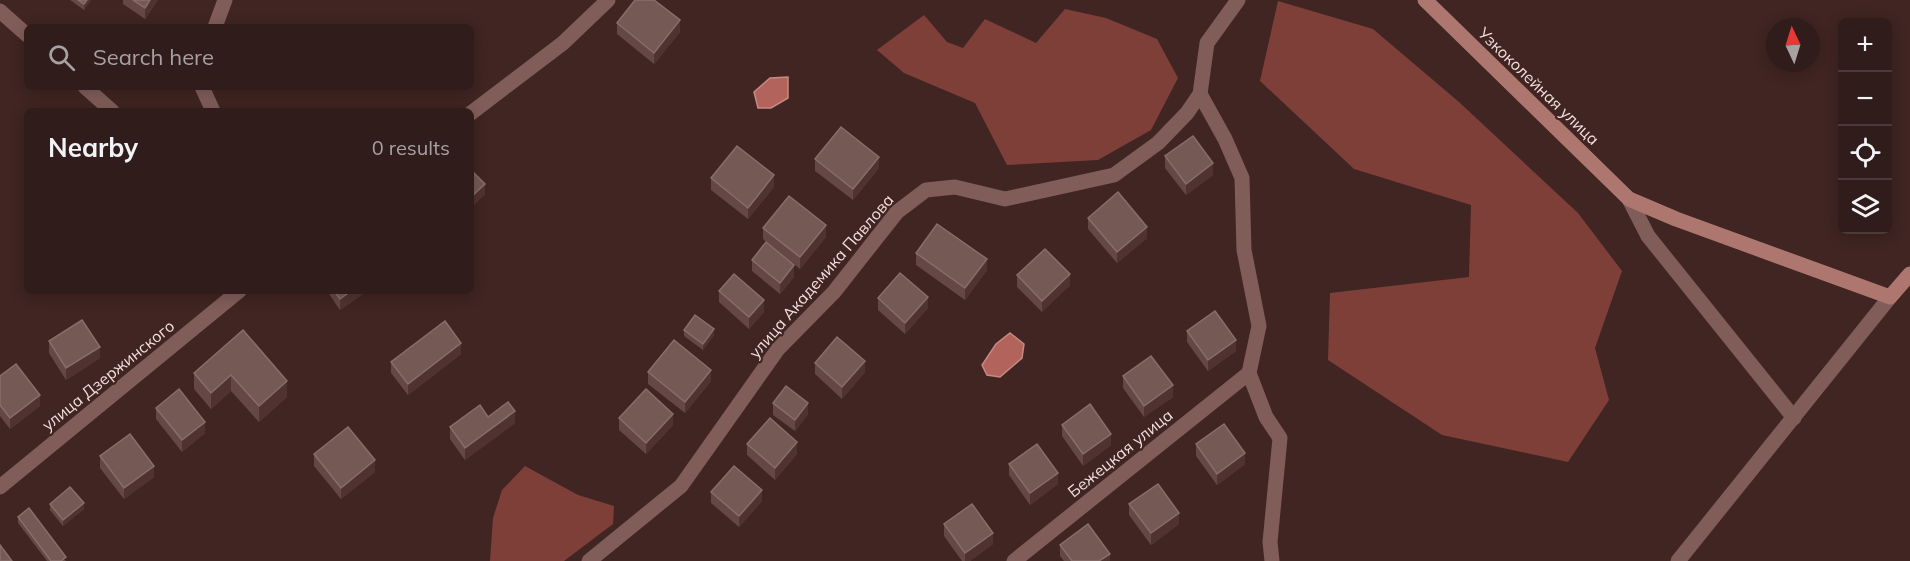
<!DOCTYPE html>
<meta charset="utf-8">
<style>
:root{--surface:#301c1a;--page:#3c2927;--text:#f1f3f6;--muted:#a8a1a2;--line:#4b3a39}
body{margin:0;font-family:Mulish,sans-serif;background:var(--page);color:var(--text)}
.controls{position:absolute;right:18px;top:18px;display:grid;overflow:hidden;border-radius:9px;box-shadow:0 3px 15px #0003}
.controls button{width:54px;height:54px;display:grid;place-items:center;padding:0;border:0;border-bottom:2px solid var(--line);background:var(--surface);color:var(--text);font:30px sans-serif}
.compass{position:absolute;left:1766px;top:18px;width:54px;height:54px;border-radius:50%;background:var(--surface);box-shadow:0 3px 15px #0003;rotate:356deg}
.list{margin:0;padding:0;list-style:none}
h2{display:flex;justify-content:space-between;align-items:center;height:78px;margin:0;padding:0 24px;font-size:26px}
h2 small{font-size:20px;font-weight:400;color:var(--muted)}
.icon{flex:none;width:33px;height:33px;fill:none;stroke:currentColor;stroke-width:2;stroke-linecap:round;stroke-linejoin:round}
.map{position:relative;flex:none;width:1910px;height:561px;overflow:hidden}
.search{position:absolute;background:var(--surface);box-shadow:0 3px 15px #0003;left:24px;top:24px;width:450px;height:66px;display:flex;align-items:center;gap:15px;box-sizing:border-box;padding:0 21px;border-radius:9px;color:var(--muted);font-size:22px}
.panel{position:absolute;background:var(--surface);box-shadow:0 3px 15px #0003;left:24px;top:108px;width:450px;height:186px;border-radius:9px}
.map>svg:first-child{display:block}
.green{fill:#7f3f39}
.water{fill:#b2635b;stroke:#c68983;stroke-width:1.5}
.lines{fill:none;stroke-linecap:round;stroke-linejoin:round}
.street{stroke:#805d59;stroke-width:15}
.secondary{stroke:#ad7770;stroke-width:15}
.wall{fill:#654845}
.shaded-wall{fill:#503330}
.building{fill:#745955;stroke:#886e6b;stroke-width:1.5}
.labels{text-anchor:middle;stroke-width:4.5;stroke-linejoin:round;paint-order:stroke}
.street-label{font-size:16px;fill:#f4e1df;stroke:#402522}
</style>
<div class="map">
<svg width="1910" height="561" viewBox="0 0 1910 561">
<rect width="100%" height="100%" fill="#402522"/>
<g class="green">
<path d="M1278,1l95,28 86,73 119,111 44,58 -27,77 14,52 -41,62 -126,-27 -114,-75 2,-67 139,-16 2,-72 -117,-36 -94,-88z"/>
<path d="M1065,9l41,9 51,21 21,39 -27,52 -53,30 -91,5 -32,-62 -71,-30 -27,-23 47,-35 23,27 16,6 22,-29 51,24z"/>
<path d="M525,466l53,29 36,11 -1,18 -49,37h-74l3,-43 9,-28z"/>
</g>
<g class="water">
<path d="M788,77v21l-17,10h-13l-4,-16 16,-14z"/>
<path d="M1010,333l14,11 -2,14 -22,19 -13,-2 -5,-10 14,-21z"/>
</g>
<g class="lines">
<g class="street">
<path d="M0,11l27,24"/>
<path d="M215,27l10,-27"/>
<path d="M85,87l27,24"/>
<path d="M202,87l11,24"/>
<path d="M1200,94l25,45 17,39 2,72 15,76 -10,47"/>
<path d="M471,113l92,-70 45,-43"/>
<path d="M1629,199l19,37 146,182"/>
<path d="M1249,373l17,44 14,21 -10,104 2,19"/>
<path d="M0,487l239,-196"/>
<path d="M589,561l92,-75 97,-137 56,-57 63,-80 29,-22 29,-3 50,12 109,-24 44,-32 29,-30 13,-19 7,-51 31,-43"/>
<path d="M1014,561l235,-188"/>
<path d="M1678,561l212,-264"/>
</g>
<path class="secondary" d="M1425,0l204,199 47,20 214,78 20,-23"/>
</g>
<g class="wall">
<path d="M70,0h21l-7,10z"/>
<path d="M123,0h35l-13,19 -22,-15z"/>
<path d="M617,23l63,9 -26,32 -37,-30z"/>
<path d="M1165,156l48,19 -27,20 -21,-27z"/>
<path d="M815,159l64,9 -26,32 -38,-29z"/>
<path d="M711,178l63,9 -26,32 -37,-29z"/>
<path d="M1088,218l59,20 -30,25 -29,-34z"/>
<path d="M763,228l63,9 -26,32 -37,-30z"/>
<path d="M916,253l71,17 -22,30 -49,-35z"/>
<path d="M752,260l42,17 -14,17 -28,-23z"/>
<path d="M1017,275l53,10 -28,27 -25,-25z"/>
<path d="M327,291h40l-27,19z"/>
<path d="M719,291l45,21 -15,17 -30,-27z"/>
<path d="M878,298l50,10 -23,26 -27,-24z"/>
<path d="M243,330l44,67 -28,25 -28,-31 -20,18 -17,-20v-16z"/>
<path d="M684,330l30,5 -11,15 -19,-14z"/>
<path d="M1187,331l49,20 -28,20 -21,-29z"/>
<path d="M49,341l51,17 -34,22 -17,-27z"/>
<path d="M461,354l-53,41 -17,-22v-11z"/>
<path d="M815,363l50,9 -23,27 -27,-25z"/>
<path d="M648,372l63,9 -26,32 -37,-29z"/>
<path d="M0,376l40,30 -30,23 -10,-13z"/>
<path d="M1123,376l50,21 -29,20 -21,-29z"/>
<path d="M773,403l35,11 -13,17 -22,-16z"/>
<path d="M156,408l49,25 -23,19 -26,-33z"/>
<path d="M488,417l27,6 -50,37 -15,-21v-12z"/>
<path d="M619,418l54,7 -27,29 -27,-24z"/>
<path d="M1062,425l49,20 -28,21 -21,-30z"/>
<path d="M747,444l50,10 -22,26 -28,-25z"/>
<path d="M1196,444l49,20 -28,21 -21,-29z"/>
<path d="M314,454l61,18 -34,27 -27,-33z"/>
<path d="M100,456l54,21 -30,22 -24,-31z"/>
<path d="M1009,464l49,20 -28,21 -21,-30z"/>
<path d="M711,492l51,9 -23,26 -28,-24z"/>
<path d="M50,504l34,5 -21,17 -13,-16z"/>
<path d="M1129,504l50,20 -28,21 -22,-30z"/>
<path d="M18,517l48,44h-19l-29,-38z"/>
<path d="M944,524l49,20 -23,17h-8l-18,-25z"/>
<path d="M1060,545l50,16h-46l-4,-5z"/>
</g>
<g class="shaded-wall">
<path d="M87,0h4l-7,10v-6z"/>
<path d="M150,0h8l-13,19v-11z"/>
<path d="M680,20v12l-26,32v-11z"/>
<path d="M879,157v11l-26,32v-11z"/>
<path d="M1213,163v12l-27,20v-11z"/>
<path d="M774,175v12l-26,32v-11z"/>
<path d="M485,184v11l-14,13v-11z"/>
<path d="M826,225v12l-26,32v-12z"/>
<path d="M1147,227v11l-30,25v-11z"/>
<path d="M987,259v11l-22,30v-12z"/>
<path d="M794,265v12l-14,17v-11z"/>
<path d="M1070,274v11l-28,27v-11z"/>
<path d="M351,291h16l-27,19v-11z"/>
<path d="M928,297v11l-23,26v-11z"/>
<path d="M764,300v12l-15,17v-12z"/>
<path d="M714,329v6l-11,15v-6z"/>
<path d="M1236,340v11l-28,20v-11z"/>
<path d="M461,343v11l-53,41v-11z"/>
<path d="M100,347v11l-34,22v-12z"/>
<path d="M865,361v11l-23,27v-12z"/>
<path d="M711,370v11l-26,32v-11z"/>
<path d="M231,375v16l-20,18v-16z"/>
<path d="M287,381v16l-28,25v-16z"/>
<path d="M1173,385v12l-29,20v-11z"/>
<path d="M40,395v11l-30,23v-11z"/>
<path d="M808,403v11l-13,17v-11z"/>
<path d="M515,411v12l-50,37v-12z"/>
<path d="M673,414v11l-27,29v-11z"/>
<path d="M205,422v11l-23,19v-12z"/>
<path d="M1111,434v11l-28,21v-12z"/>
<path d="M797,442v12l-22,26v-12z"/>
<path d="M1245,453v11l-28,21v-11z"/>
<path d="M375,460v12l-34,27v-11z"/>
<path d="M154,466v11l-30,22v-11z"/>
<path d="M1058,473v11l-28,21v-12z"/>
<path d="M762,490v11l-23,26v-11z"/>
<path d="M84,503v6l-21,17v-6z"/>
<path d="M1179,513v11l-28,21v-12z"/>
<path d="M993,533v11l-23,17h-5v-8z"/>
<path d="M1110,554v7h-11z"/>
</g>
<g class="building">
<path d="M78,0h9l-3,4z"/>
<path d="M133,0h17l-5,8z"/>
<path d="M635,0h19l26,20 -26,33 -37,-30z"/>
<path d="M841,127l38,30 -26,32 -38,-30z"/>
<path d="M1193,136l20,27 -27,21 -21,-28z"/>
<path d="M737,146l37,29 -26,33 -37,-30z"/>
<path d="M471,170l14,14 -14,13z"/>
<path d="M1118,192l29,35 -30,25 -29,-34z"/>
<path d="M789,196l37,29 -26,32 -37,-29z"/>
<path d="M937,224l50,35 -22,29 -49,-35z"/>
<path d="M766,242l28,23 -14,18 -28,-23z"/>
<path d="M1045,249l25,25 -28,27 -25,-26z"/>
<path d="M900,273l28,24 -23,26 -27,-25z"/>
<path d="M734,274l30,26 -15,17 -30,-26z"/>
<path d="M334,291h17l-11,8z"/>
<path d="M1215,311l21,29 -28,20 -21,-29z"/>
<path d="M695,315l19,14 -11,15 -19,-14z"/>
<path d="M82,320l18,27 -34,21 -17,-27z"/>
<path d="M445,321l16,22 -53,41 -17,-22z"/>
<path d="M243,330l44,51 -28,25 -28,-31 -20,18 -17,-20z"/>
<path d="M837,337l28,24 -23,26 -27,-24z"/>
<path d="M674,340l37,30 -26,32 -37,-30z"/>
<path d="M1151,356l22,29 -29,21 -21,-30z"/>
<path d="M16,364l24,31 -30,23 -10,-13v-29z"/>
<path d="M786,386l22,17 -13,17 -22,-17z"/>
<path d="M179,389l26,33 -23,18 -26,-32z"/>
<path d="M646,389l27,25 -27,29 -27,-25z"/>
<path d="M508,402l7,9 -50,37 -15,-21 30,-22 8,12z"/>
<path d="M1090,404l21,30 -28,20 -21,-29z"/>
<path d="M770,418l27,24 -22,26 -28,-24z"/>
<path d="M1224,424l21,29 -28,21 -21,-30z"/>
<path d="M348,427l27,33 -34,28 -27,-34z"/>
<path d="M130,434l24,32 -30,22 -24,-32z"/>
<path d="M1037,444l21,29 -28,20 -21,-29z"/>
<path d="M734,466l28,24 -23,26 -28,-24z"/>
<path d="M1158,484l21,29 -28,20 -22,-29z"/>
<path d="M70,487l14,16 -21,17 -13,-16z"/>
<path d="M972,504l21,29 -28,20 -21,-29z"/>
<path d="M29,508l37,49 -5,4h-10l-33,-44z"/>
<path d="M1088,524l22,30 -11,7h-27l-12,-16z"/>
<path d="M0,545l12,16h-12z"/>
</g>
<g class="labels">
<g class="street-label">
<text transform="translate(1539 86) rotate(44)" y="6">Узкоколейная улица</text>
<text transform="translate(821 276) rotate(-49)" y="6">улица Академика Павлова</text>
<text transform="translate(108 375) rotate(-39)" y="6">улица Дзержинского</text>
<text transform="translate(1120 453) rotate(-39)" y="6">Бежецкая улица</text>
</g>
</g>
</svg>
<div class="controls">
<button>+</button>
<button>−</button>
<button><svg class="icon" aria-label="locate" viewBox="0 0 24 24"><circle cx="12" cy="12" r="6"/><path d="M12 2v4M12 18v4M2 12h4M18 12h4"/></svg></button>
<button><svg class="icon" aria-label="layers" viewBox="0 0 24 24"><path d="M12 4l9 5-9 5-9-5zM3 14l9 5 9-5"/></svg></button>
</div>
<svg class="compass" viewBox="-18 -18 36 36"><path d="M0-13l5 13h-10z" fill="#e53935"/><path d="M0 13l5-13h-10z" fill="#a8a1a2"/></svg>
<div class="search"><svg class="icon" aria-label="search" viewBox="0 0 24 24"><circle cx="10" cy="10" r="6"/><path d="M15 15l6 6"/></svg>Search here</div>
<section class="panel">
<h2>Nearby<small>0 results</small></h2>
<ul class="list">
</ul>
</section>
</div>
